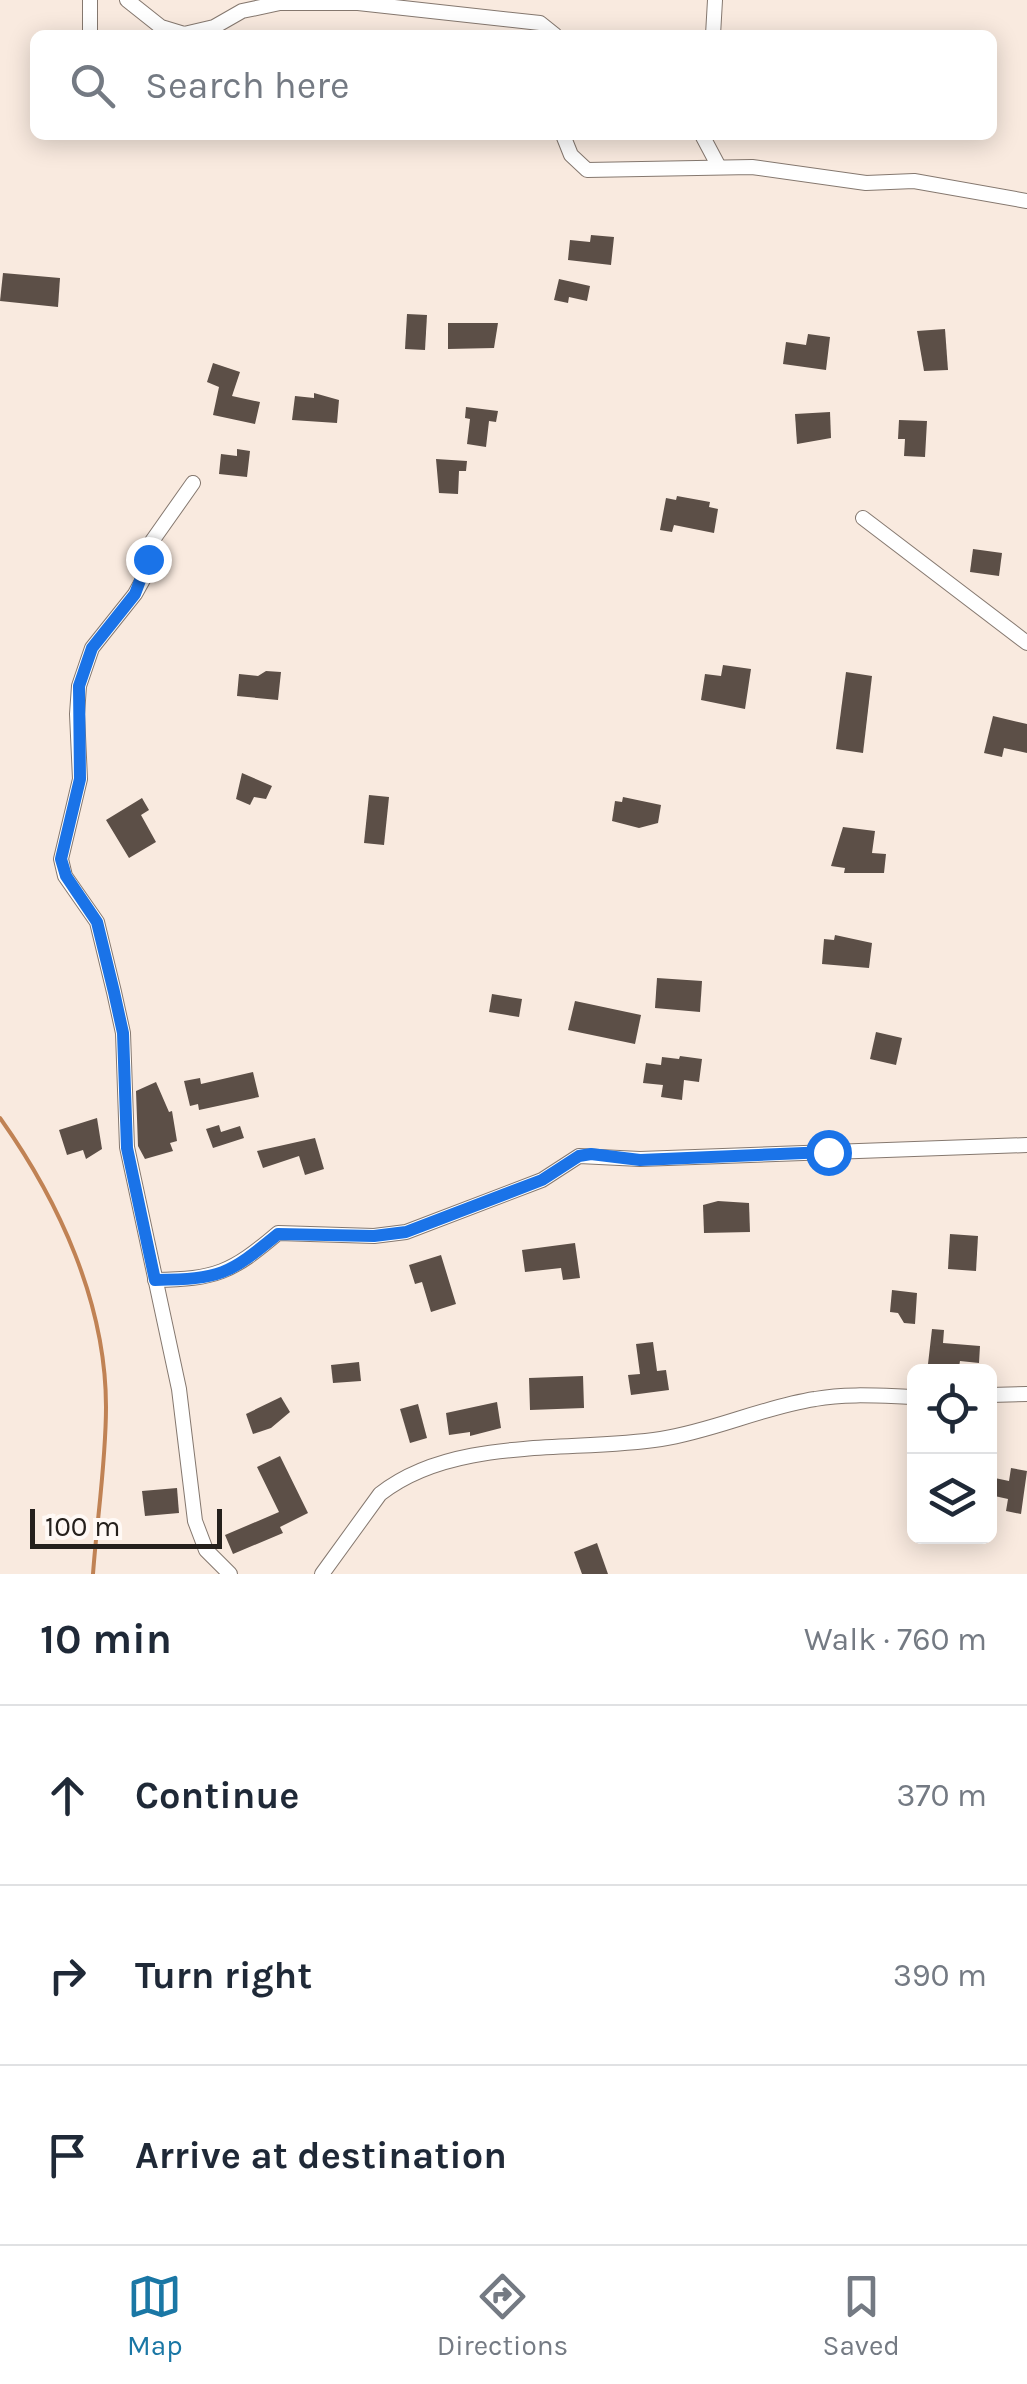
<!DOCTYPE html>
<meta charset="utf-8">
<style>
:root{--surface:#fff;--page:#f6f6f7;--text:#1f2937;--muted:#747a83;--line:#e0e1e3;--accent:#1a77a5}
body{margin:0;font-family:Karla,sans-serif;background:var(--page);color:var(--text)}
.controls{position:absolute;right:30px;bottom:30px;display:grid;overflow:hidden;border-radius:15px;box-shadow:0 5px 25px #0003}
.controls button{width:90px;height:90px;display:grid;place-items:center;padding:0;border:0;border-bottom:2px solid var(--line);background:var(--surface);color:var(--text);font:50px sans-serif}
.scale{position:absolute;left:30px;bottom:25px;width:192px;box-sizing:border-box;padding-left:10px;border:5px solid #25201c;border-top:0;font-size:28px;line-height:35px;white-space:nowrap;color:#25201c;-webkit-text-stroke:8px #fff9f5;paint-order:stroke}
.stop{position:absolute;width:30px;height:30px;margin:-22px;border:8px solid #1a73e8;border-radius:50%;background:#fff}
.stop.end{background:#1a73e8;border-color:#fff;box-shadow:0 2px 10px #0008}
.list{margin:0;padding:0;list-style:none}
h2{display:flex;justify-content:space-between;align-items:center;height:130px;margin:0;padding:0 40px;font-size:42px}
h2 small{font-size:32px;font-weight:400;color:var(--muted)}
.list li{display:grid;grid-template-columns:65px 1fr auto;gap:30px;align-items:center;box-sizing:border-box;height:180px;padding:0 40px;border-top:2px solid var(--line)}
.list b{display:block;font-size:38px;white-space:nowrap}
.list em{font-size:32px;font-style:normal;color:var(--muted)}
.icon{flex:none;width:55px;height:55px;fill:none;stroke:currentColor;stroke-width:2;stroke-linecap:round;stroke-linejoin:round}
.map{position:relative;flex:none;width:1027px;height:1574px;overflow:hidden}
.search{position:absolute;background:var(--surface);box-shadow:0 5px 25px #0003;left:30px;right:30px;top:30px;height:110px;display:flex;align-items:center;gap:25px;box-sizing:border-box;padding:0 35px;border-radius:15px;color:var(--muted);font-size:38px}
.sheet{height:670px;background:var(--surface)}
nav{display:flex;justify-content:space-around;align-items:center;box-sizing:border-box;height:140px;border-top:2px solid var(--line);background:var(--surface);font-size:28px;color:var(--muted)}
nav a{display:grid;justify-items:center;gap:5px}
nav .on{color:var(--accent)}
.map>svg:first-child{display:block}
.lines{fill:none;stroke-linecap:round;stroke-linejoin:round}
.stream{stroke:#c08254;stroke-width:4}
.building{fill:#5c4f47}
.minor-casing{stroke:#85786f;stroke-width:16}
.minor{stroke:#fff;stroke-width:14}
.route{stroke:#1a73e8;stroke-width:12}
</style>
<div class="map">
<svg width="1027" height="1574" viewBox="0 0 1027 1574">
<rect width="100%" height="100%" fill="#f9eadf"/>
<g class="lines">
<path class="stream" d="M0,1118c59,83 106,185 106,289 0,55 -9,112 -13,167"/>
</g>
<g class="building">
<path d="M591,235l23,2 -3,28 -43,-5 2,-20 20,2z"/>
<path d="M3,273l57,5 -2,29 -58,-6z"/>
<path d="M559,279l31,7 -3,15 -18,-4 -1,6 -14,-3z"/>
<path d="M407,314l20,1 -2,35 -20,-1z"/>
<path d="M448,323h50l-4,25 -46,1z"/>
<path d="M945,329l3,41 -24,1 -7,-40z"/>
<path d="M808,334l22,3 -4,33 -43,-6 3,-22 20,3z"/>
<path d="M213,363l27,9 -8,24 28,6 -5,22 -42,-9 6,-28 -12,-5z"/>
<path d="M314,393l25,7 -2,23 -45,-3 3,-24 19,2z"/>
<path d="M466,407l32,4 -2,11 -7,-1 -3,26 -19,-3 3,-25 -5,-1z"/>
<path d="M830,412l1,26 -34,6 -2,-30z"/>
<path d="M899,420l28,1 -2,36 -21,-1 1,-17h-7z"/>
<path d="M237,449l13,2 -3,26 -28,-3 2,-20 16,2z"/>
<path d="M436,459l31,2 -1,10h-7l-1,23 -19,-1z"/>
<path d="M677,496l33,6 -1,5 9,2 -4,24 -40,-8 -2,7 -12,-2 6,-32 10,2z"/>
<path d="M973,549l29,4 -3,23 -29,-4z"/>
<path d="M723,665l28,4 -6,40 -44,-9 4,-26 16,2z"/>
<path d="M266,671l15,1 -3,28 -41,-4 2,-22 19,2z"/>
<path d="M846,672l26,4 -9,77 -27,-4z"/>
<path d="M993,716l34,8v29l-23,-5 -2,9 -18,-4z"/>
<path d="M242,773l30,13 -6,13 -12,-2 -4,8 -14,-6z"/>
<path d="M369,795l20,2 -5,48 -20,-2z"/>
<path d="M623,797l38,8 -3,18 -19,5 -27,-7 3,-20 7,1z"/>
<path d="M142,798l7,12 -8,5 15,27 -27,16 -23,-38z"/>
<path d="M843,827l32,4 -3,22 14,1 -2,19h-40l1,-5 -14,-2z"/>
<path d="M835,935l37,8 -3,25 -47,-4 2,-25 10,1z"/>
<path d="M657,978l45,3 -2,31 -45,-4z"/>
<path d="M492,994l30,5 -3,18 -30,-5z"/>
<path d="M575,1001l66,14 -6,29 -67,-14z"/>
<path d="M876,1032l26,6 -6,27 -26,-6z"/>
<path d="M680,1056l22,3 -3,23 -15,-2 -2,20 -21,-3 2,-12 -20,-2 3,-20 15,2 1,-8 17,2z"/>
<path d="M253,1072l6,25 -60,13 -1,-6 -8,2 -6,-25 16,-3 1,6z"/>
<path d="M156,1082l13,30 3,-1 5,30 -7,2 3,8 -28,8 -7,-13 -2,-55z"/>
<path d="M97,1118l5,31 -16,10 -3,-9 -16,5 -8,-25z"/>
<path d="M219,1125l2,7 19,-6 4,12 -31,10 -7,-19z"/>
<path d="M315,1138l9,31 -19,6 -6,-19 -36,12 -6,-17z"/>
<path d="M718,1201l31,2 1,29 -46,1 -1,-28z"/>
<path d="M950,1234l28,2 -2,35 -28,-2z"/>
<path d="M575,1243l5,35 -17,2 -2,-12 -36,4 -3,-22z"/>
<path d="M441,1255l15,49 -25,8 -9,-30 -7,2 -6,-19z"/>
<path d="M892,1290l25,3 -2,31 -11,-1 -6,-10 -8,-1z"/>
<path d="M932,1329l12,1 -1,13 37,3 -1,17 -19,-2 -1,6 -31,-3z"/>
<path d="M653,1342l4,29 9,-1 3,20 -38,5 -3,-20 12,-1 -4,-30z"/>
<path d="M359,1362l2,19 -28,2 -2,-18z"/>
<path d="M583,1376l1,32 -54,2 -1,-32z"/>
<path d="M281,1397l9,15 -19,16 -18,6 -7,-20z"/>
<path d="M497,1402l4,26 -31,8v-4l-21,3 -3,-22z"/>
<path d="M418,1404l9,34 -17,5 -10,-34z"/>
<path d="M280,1456l28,57 -28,14 3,6 -50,21 -8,-19 54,-23 -22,-45z"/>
<path d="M1011,1468l16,3 -6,43 -15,-3 2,-12 -18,-4v-18l19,4z"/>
<path d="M177,1488l2,25 -34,3 -3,-25z"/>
<path d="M597,1543l11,31h-26l-8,-22z"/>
</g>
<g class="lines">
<defs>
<g id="minor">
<path d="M90,0v35"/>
<path d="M127,0l34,27 23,7 30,-7 28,-16 38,-8h78l182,20 15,12"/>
<path d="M713,35l2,-35"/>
<path d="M563,135l8,20 16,15 165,-3 114,16 48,-2 113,20"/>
<path d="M702,135l17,32"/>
<path d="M193,483l-43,61 -5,32 -10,18 -43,54 -13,38 -2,28 3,65 -19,80 4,17 32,46 17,70 9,41 4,114 52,242 16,132 11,29 24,24"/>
<path d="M863,518l164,125"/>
<path d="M155,1280c61,-1 76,-7 123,-47l96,3 32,-4 136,-52 37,-24 61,3 387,-14"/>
<path d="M990,1395l37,-1"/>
<path d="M322,1574l58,-80c75,-59 193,-41 281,-55 52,-8 102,-32 154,-40 33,-6 67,-3 99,-2"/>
</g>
</defs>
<use href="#minor" class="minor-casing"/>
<use href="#minor" class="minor"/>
</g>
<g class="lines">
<path class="route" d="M148,559l-13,35 -43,54 -13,38 1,93 -19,80 5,17 31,46 17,70 9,41 4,115 28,132c66,-1 73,-5 123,-46l96,2 32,-4 136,-52 37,-24 12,-2 49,6 188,-8"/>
</g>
</svg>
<div class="controls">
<button><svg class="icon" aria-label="locate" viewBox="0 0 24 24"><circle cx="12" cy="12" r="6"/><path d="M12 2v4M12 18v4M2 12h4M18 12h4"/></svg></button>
<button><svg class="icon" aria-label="layers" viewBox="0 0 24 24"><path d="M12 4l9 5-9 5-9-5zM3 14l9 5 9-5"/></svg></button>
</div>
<div class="scale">100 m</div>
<div class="stop" style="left:828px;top:1152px"></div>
<div class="stop end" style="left:148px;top:559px"></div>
<div class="search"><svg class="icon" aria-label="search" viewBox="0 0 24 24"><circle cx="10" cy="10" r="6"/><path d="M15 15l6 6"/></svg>Search here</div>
</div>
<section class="sheet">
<h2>10 min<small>Walk · 760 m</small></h2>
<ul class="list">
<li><svg class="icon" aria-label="ahead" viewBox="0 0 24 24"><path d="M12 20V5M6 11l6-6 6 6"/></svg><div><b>Continue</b></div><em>370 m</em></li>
<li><svg class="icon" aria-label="right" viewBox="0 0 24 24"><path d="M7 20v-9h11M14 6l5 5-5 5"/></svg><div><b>Turn right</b></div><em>390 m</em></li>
<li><svg class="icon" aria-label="arrive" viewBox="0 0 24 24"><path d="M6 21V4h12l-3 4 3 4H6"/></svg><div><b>Arrive at destination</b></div></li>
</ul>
</section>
<nav>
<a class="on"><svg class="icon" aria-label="map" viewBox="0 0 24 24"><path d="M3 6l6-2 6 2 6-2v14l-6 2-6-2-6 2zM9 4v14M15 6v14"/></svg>Map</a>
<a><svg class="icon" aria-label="directions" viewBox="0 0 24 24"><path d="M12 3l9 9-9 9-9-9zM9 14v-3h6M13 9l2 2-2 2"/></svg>Directions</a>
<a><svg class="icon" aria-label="saved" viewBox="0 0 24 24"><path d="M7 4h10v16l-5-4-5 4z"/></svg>Saved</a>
</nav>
